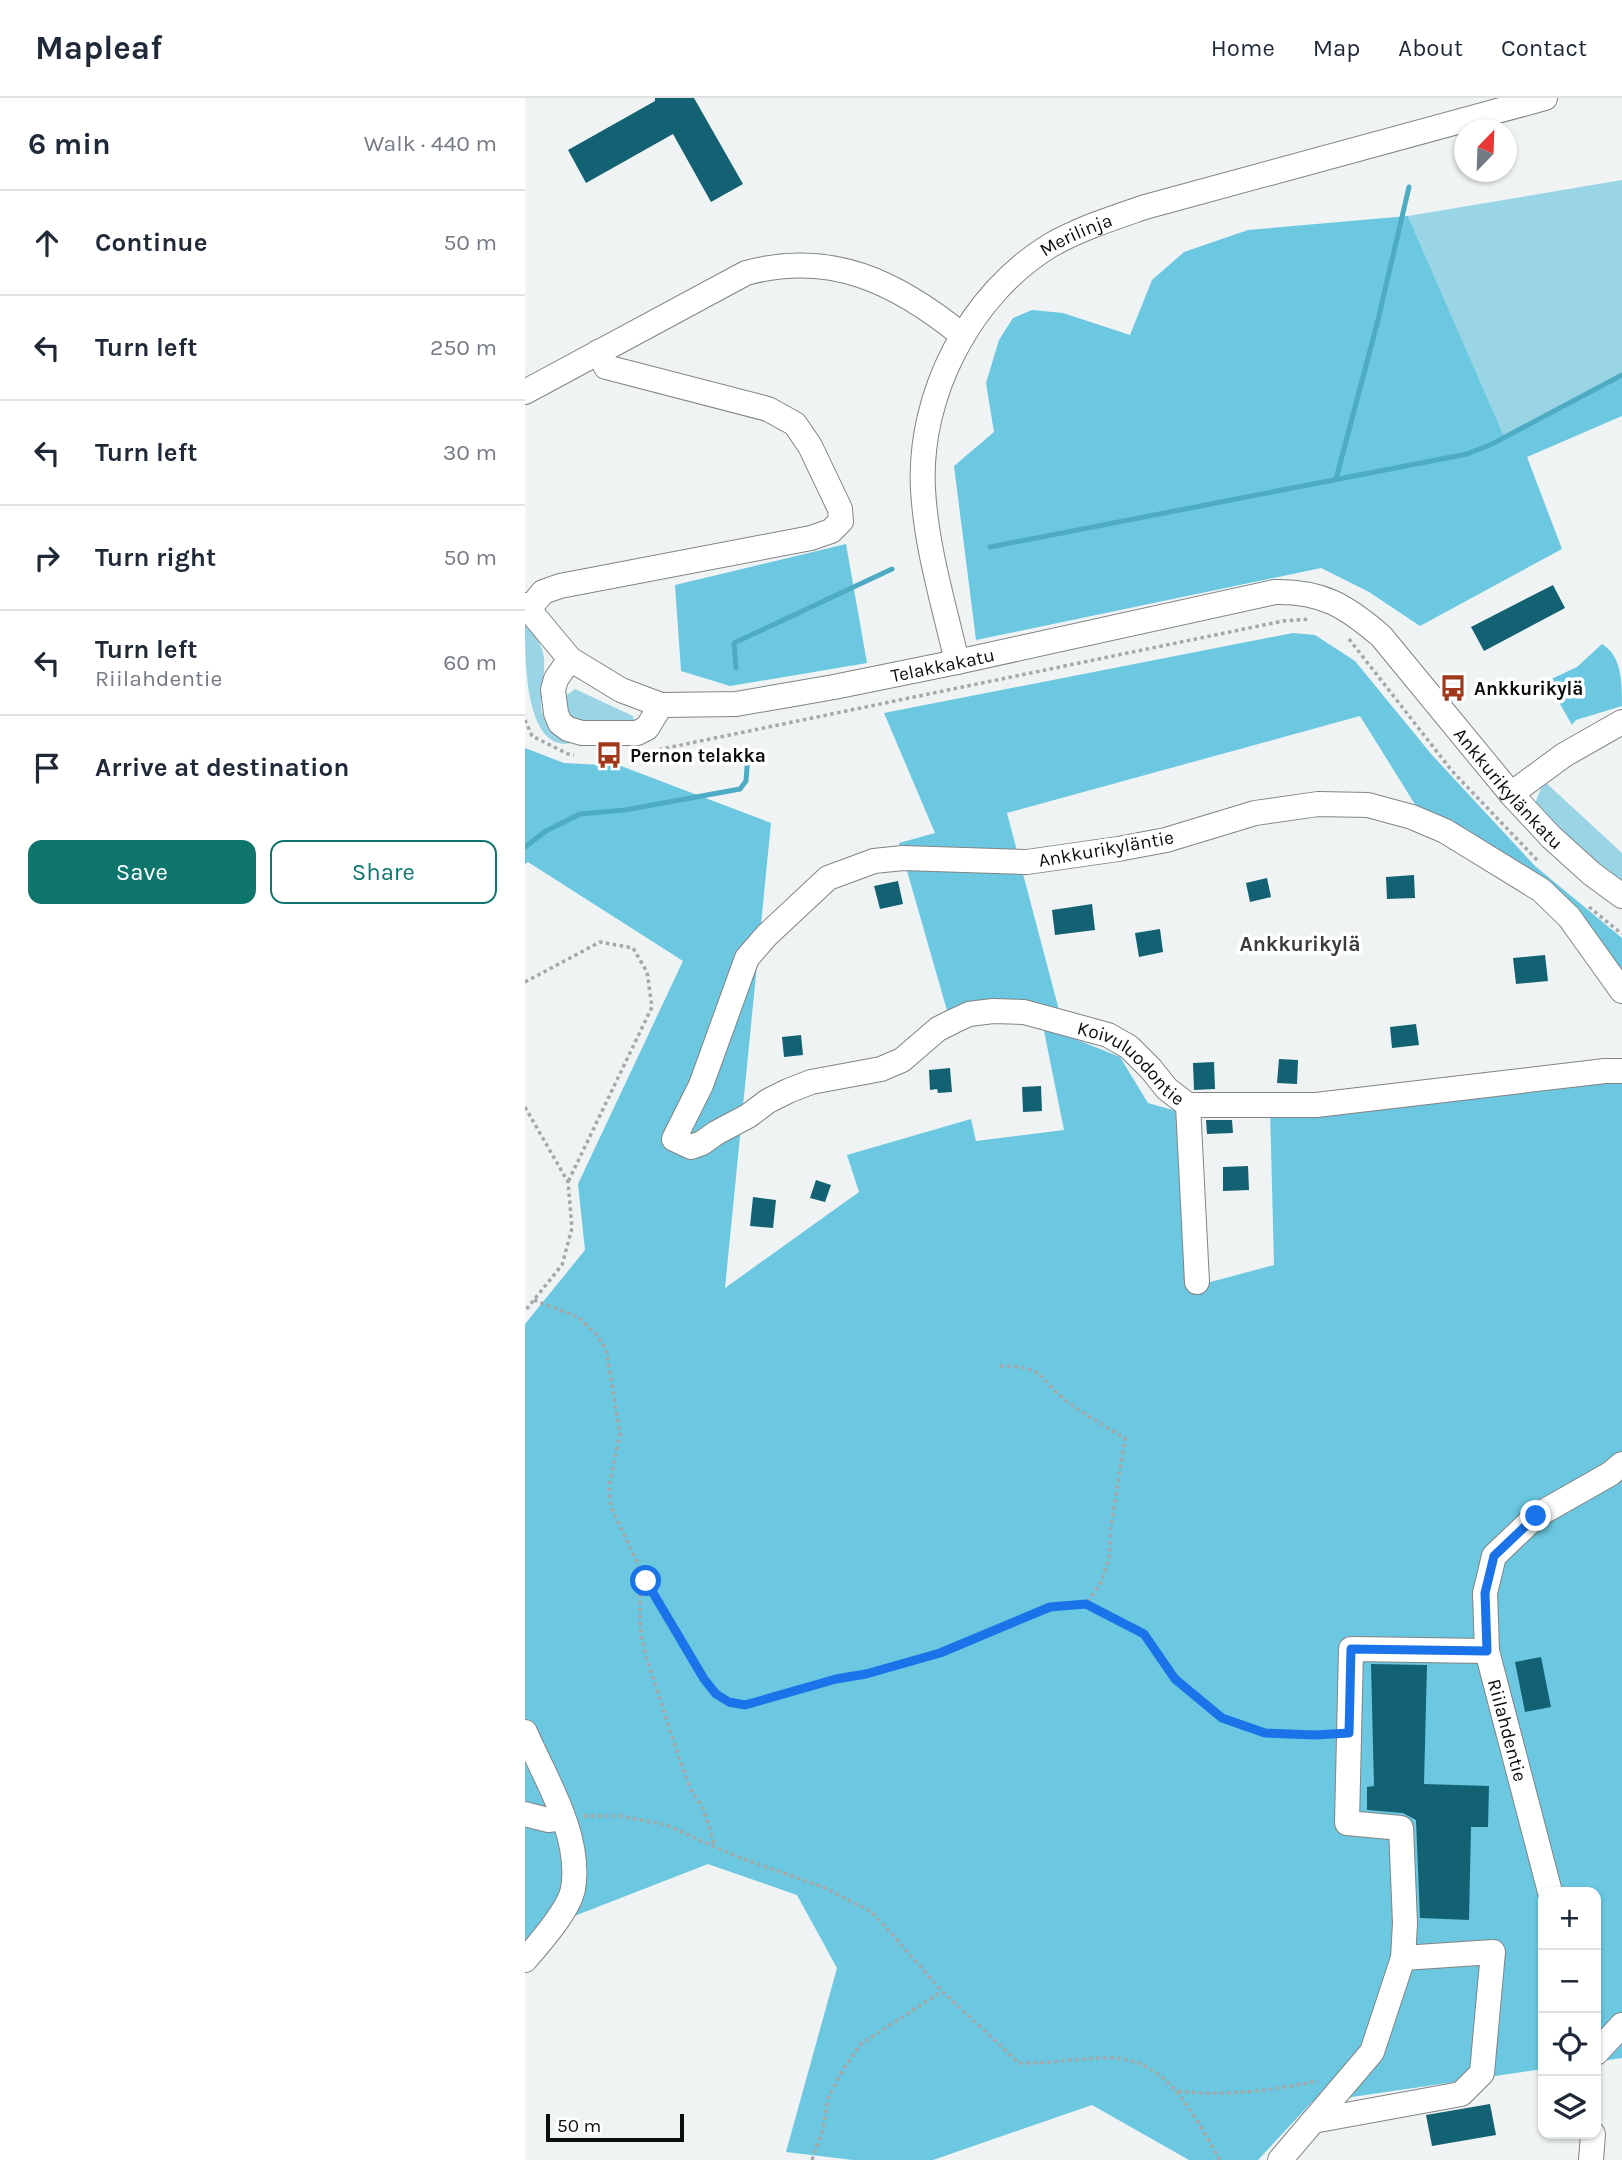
<!DOCTYPE html>
<meta charset="utf-8">
<style>
:root{--surface:#fff;--page:#f2f2f3;--text:#1f2937;--muted:#747a83;--line:#e0e1e3;--accent:#0f766e}
body{margin:0;font-family:Karla,sans-serif;background:var(--page);color:var(--text)}
.controls{position:absolute;right:21px;bottom:21px;display:grid;overflow:hidden;border-radius:14px;box-shadow:0 2px 5px #0004}
.controls button{width:63px;height:63px;display:grid;place-items:center;padding:0;border:0;border-bottom:2px solid var(--line);background:var(--surface);color:var(--text);font:35px sans-serif}
.compass{position:absolute;left:929px;top:21px;width:63px;height:63px;border-radius:50%;background:var(--surface);box-shadow:0 2px 5px #0004;rotate:23deg}
.scale{position:absolute;left:21px;bottom:18px;width:138px;box-sizing:border-box;padding-left:7px;border:4px solid #0c0d0d;border-top:0;font-size:19px;line-height:24px;white-space:nowrap;color:#0c0d0d;-webkit-text-stroke:5px #fff;paint-order:stroke}
.stop{position:absolute;width:21px;height:21px;margin:-16px;border:5px solid #1a73e8;border-radius:50%;background:#fff}
.stop.end{background:#1a73e8;border-color:#fff;box-shadow:0 2px 7px #0008}
.list{margin:0;padding:0;list-style:none}
h2{display:flex;justify-content:space-between;align-items:center;height:91px;margin:0;padding:0 28px;font-size:30px}
h2 small{font-size:23px;font-weight:400;color:var(--muted)}
.list li{display:grid;grid-template-columns:46px 1fr auto;gap:21px;align-items:center;box-sizing:border-box;height:105px;padding:0 28px;border-top:2px solid var(--line)}
.list b{display:block;font-size:26px;white-space:nowrap}
.list p{margin:0;font-size:23px;white-space:nowrap;color:var(--muted)}
.list em{font-size:23px;font-style:normal;color:var(--muted)}
.actions{display:flex;gap:14px;padding:21px 28px}
.actions a{flex:1;padding:16px 0;border:2px solid var(--accent);border-radius:14px;text-align:center;font-size:24px;color:var(--accent)}
.actions .main{background:var(--accent);color:#fff}
.icon{flex:none;width:38px;height:38px;fill:none;stroke:currentColor;stroke-width:2;stroke-linecap:round;stroke-linejoin:round}
.map{position:relative;flex:none;width:1097px;height:2062px;overflow:hidden}
header{display:flex;align-items:center;gap:42px;box-sizing:border-box;height:98px;padding:0 35px;background:var(--surface);border-bottom:2px solid var(--line)}
header strong{font-size:33px}
nav{display:flex;gap:38px;margin-inline-start:auto;font-size:24px}
main{display:flex}
aside{flex:1;background:var(--surface)}
.map>svg:first-child{display:block}
.green{fill:#99d5e5}
.forest{fill:#6bc8e0}
.lines{fill:none;stroke-linecap:round;stroke-linejoin:round}
.stream{stroke:#4dacc3;stroke-width:5}
.building{fill:#126273}
.minor-casing{stroke:#818485;stroke-width:26}
.path{stroke:#a5a8a9;stroke-width:3.5;stroke-dasharray:3.5 3.5;stroke-linecap:butt}
.minor{stroke:#fff;stroke-width:24}
.route{stroke:#1a73e8;stroke-width:9}
.labels{text-anchor:middle;stroke-width:7;stroke-linejoin:round;paint-order:stroke}
.street-label{font-size:19px;fill:#0c0d0d;stroke:#fff}
.poi-label{font-size:19px;font-weight:bold;fill:#0c0d0d;stroke:#fff;text-anchor:start}
.neighbourhood-label{font-size:21px;font-weight:bold;fill:#383c3c;stroke:#fff}
</style>
<header>
<strong>Mapleaf</strong>
<nav><a>Home</a><a>Map</a><a>About</a><a>Contact</a></nav>
</header>
<main>
<aside>
<h2>6 min<small>Walk · 440 m</small></h2>
<ul class="list">
<li><svg class="icon" aria-label="ahead" viewBox="0 0 24 24"><path d="M12 20V5M6 11l6-6 6 6"/></svg><div><b>Continue</b></div><em>50 m</em></li>
<li><svg class="icon" aria-label="left" viewBox="0 0 24 24"><path d="M17 20v-9H6M10 6l-5 5 5 5"/></svg><div><b>Turn left</b></div><em>250 m</em></li>
<li><svg class="icon" aria-label="left" viewBox="0 0 24 24"><path d="M17 20v-9H6M10 6l-5 5 5 5"/></svg><div><b>Turn left</b></div><em>30 m</em></li>
<li><svg class="icon" aria-label="right" viewBox="0 0 24 24"><path d="M7 20v-9h11M14 6l5 5-5 5"/></svg><div><b>Turn right</b></div><em>50 m</em></li>
<li><svg class="icon" aria-label="left" viewBox="0 0 24 24"><path d="M17 20v-9H6M10 6l-5 5 5 5"/></svg><div><b>Turn left</b><p>Riilahdentie</p></div><em>60 m</em></li>
<li><svg class="icon" aria-label="arrive" viewBox="0 0 24 24"><path d="M6 21V4h12l-3 4 3 4H6"/></svg><div><b>Arrive at destination</b></div></li>
</ul>
<div class="actions"><a class="main">Save</a><a>Share</a></div>
</aside>
<div class="map">
<svg width="1097" height="2062" viewBox="0 0 1097 2062">
<rect width="100%" height="100%" fill="#eff3f4"/>
<g class="green">
<path d="M1097,82v194l-118,62 -96,-220z"/>
<path d="M0,526c8,9 18,21 19,34 2,45 -19,55 28,85 -47,10 -47,-82 -47,-119z"/>
<path d="M50,591l58,27 1,4 -2,3h-34l-27,-3 -8,-17 4,-8z"/>
<path d="M1019,683l78,72v28l-63,-49 -24,-29z"/>
</g>
<g class="forest">
<path d="M883,118l96,220 118,-62v42l-95,41 35,92 -142,77 -51,-34 -48,-24 -345,72 -22,-174 40,-34 -8,-49 13,-43 14,-22 19,-8 31,3 67,22 22,-55 32,-28 64,-22z"/>
<path d="M321,446l21,119 -137,23 -49,-15 -6,-86z"/>
<path d="M768,535l22,2 40,26 77,94 103,111 87,72v46l-68,-88 -133,-82 -61,-98 -353,97 53,201h-112l-49,-171 36,-10 -51,-120z"/>
<path d="M1077,546c20,12 20,38 20,62l-46,14 -4,5 -25,-44 30,-14z"/>
<path d="M0,650l39,15 57,3 150,57 -46,465 134,-96 -12,-37 124,-36 5,22 88,-11 -21,-104 77,31 28,46 32,9 8,176 86,-23 -4,-156 352,-30v979l-26,4v-170h-53v177l-232,34 -53,57h-69l-97,-55 -159,55h-80l-67,-8 51,-184 -40,-73 -89,-31 -167,65 -16,18v-623l60,-74 -7,-66 105,-223 -155,-99 -3,2z"/>
</g>
<g class="lines">
<g class="stream">
<path d="M811,381l41,-155 32,-137"/>
<path d="M465,449l477,-93 25,-10 130,-69"/>
<path d="M211,570l-2,-25 158,-74"/>
<path d="M0,749l21,-16 34,-17 45,-4 115,-21 6,-8 2,-27"/>
</g>
</g>
<g class="building">
<path d="M130,0h39l49,86 -32,18 -38,-68 -87,49 -18,-33 87,-49z"/>
<path d="M1028,487l12,23 -81,43 -13,-24z"/>
<path d="M889,777l1,23 -28,1 -1,-22z"/>
<path d="M742,780l4,19 -21,5 -4,-19z"/>
<path d="M373,783l5,23 -23,5 -6,-23z"/>
<path d="M567,806l3,26 -40,5 -3,-25z"/>
<path d="M635,831l3,23 -24,5 -4,-24z"/>
<path d="M1020,857l3,26 -32,3 -3,-26z"/>
<path d="M891,926l3,21 -27,3 -2,-21z"/>
<path d="M276,937l2,20 -19,2 -2,-20z"/>
<path d="M754,961l19,1 -1,24 -20,-1z"/>
<path d="M689,964l1,27 -21,1 -1,-27z"/>
<path d="M425,970l2,24 -14,1 -1,-4 -7,1 -1,-20z"/>
<path d="M516,988l1,25 -19,1 -1,-25z"/>
<path d="M681,1022h26l1,13 -26,1z"/>
<path d="M723,1068l1,24 -26,1v-24z"/>
<path d="M291,1082l15,5 -6,17 -15,-4z"/>
<path d="M228,1099l23,3 -3,28 -23,-2z"/>
<path d="M1016,1559l10,50 -26,5 -10,-50z"/>
<path d="M846,1566l56,1 -3,119 65,2 -1,41h-17l-2,93 -49,-2 -4,-98 -13,-7 -36,-3v-23l7,-1z"/>
<path d="M965,2006l6,31 -64,11 -6,-31z"/>
</g>
<g class="lines">
<defs>
<g id="minor">
<path d="M0,294l221,-119c85,-23 151,9 217,63"/>
<path id="s1" d="M0,507l45,54 51,31 40,15 75,-1 98,-17 123,-25 318,-70c47,-1 71,14 106,44l130,158 40,43 41,37 30,22"/>
<path d="M4,511l14,-17 17,-6 251,-48 20,-7 10,-10 -1,-12 -30,-63 -15,-22 -27,-15 -162,-42 -8,-15"/>
<path d="M45,561l-14,20 -3,11 3,23 4,10 8,6 14,4h55l10,-5 14,-23"/>
<path id="s2" d="M432,564c-13,-57 -31,-115 -34,-173 -5,-94 47,-195 128,-244 30,-17 62,-27 94,-38l400,-109"/>
<path d="M986,696l53,-39 58,-33"/>
<path id="s3" d="M1097,893l-53,-74 -28,-27 -96,-59 -33,-14 -44,-12 -50,-1 -63,9 -89,27 -48,9 -91,13 -124,-4 -29,3 -46,17 -61,57 -20,23 -46,127 -27,54 17,8 11,-4 14,-10 32,-17 20,-15 20,-10 23,-9 70,-13 21,-9 36,-31 16,-8 15,-7 24,-3 31,1 84,23 21,12 22,22 16,20 21,16h128l289,-34h17"/>
<path d="M663,1007l9,177"/>
<path d="M0,1634c21,48 57,104 48,157 -4,21 -34,55 -48,71"/>
<path d="M0,1716l23,6 15,-2"/>
<path d="M1025,1794l-63,-241 -2,-58 9,-37 42,-40 74,-42 12,-10"/>
<path d="M1071,1955l26,-28"/>
<path d="M788,2023l148,-27 21,-21 11,-121 -90,6"/>
<path d="M755,2062l92,-108 31,-94 2,-35 -4,-95 -54,-5 4,-174 136,2"/>
<path d="M1066,2062l2,-26"/>
</g>
</defs>
<use href="#minor" class="minor-casing"/>
<g class="path">
<path d="M824,541l103,132 87,91"/>
<path d="M0,622l7,16 36,18 6,1"/>
<path d="M127,653l631,-130 26,-2"/>
<path d="M1064,809l33,27"/>
<path d="M0,884l75,-40 33,6 14,24 5,35 -84,175"/>
<path d="M0,1009l43,75 4,46 -10,37 -37,46"/>
<path d="M9,1202l44,17 19,18 9,14 14,85 -11,52 2,21 35,74 42,75 29,38 12,8 16,3 91,-26 30,-5 74,-21 110,-46 36,-3 58,30 31,45 47,39 43,15 64,1"/>
<path d="M475,1268c47,0 38,14 69,37 18,13 37,24 56,35l-14,88 -2,32 -8,24 -15,22"/>
<path d="M121,1483l-6,16v19l1,19 5,21 35,108 10,26 12,18 12,38"/>
<path d="M59,1718h37l45,9 72,32 85,30 49,25 70,79 77,72c29,1 58,-5 87,-5 62,-2 87,57 114,102"/>
<path d="M653,1993c48,6 94,-1 140,-10"/>
<path d="M287,2062l11,-31 5,-31 16,-30 17,-24 81,-53"/>
</g>
<use href="#minor" class="minor"/>
</g>
<g class="lines">
<path class="route" d="M121,1483l58,98 12,15 13,8 16,3 91,-26 30,-5 74,-21 110,-46 36,-3 58,30 31,45 47,39 43,15 50,2 34,-2 2,-84 136,2 -2,-58 9,-37 42,-40"/>
</g>
<defs>
<symbol id="bus-bare" viewBox="-9 -9 18 18"><path d="M-5-6H5V4H4V6H2V4H-2V6H-4V4H-5ZM-3.5-4V0h7V-4ZM-3.5 1.2v1.5H-2V1.2ZM2 1.2v1.5H3.5V1.2Z" fill="#a0381b" stroke="#fff" stroke-width="2.5" paint-order="stroke"/></symbol>
</defs>
<g fill-rule="evenodd">
<use href="#bus-bare" x="909" y="571" width="38" height="38"/>
<use href="#bus-bare" x="65" y="638" width="38" height="38"/>
</g>
<g class="labels">
<g class="street-label">
<text dy="7" stroke="none"><textPath href="#s2" startOffset="492">Merilinja</textPath></text>
<text dy="7" stroke="none"><textPath href="#s1" startOffset="458">Telakkakatu</textPath></text>
<text dy="7" stroke="none"><textPath href="#s1" startOffset="1115">Ankkurikylänkatu</textPath></text>
<text transform="translate(581 750) rotate(-10)" y="7">Ankkurikyläntie</text>
<text dy="7" stroke="none"><textPath href="#s3" startOffset="1692">Koivuluodontie</textPath></text>
<text transform="translate(983 1632) rotate(75)" y="7">Riilahdentie</text>
</g>
<g class="poi-label">
<text x="949" y="597">Ankkurikylä</text>
<text x="105" y="664">Pernon telakka</text>
</g>
<g class="neighbourhood-label">
<text x="775" y="853">Ankkurikylä</text>
</g>
</g>
</svg>
<div class="controls">
<button>+</button>
<button>−</button>
<button><svg class="icon" aria-label="locate" viewBox="0 0 24 24"><circle cx="12" cy="12" r="6"/><path d="M12 2v4M12 18v4M2 12h4M18 12h4"/></svg></button>
<button><svg class="icon" aria-label="layers" viewBox="0 0 24 24"><path d="M12 4l9 5-9 5-9-5zM3 14l9 5 9-5"/></svg></button>
</div>
<svg class="compass" viewBox="-18 -18 36 36"><path d="M0-13l5 13h-10z" fill="#e53935"/><path d="M0 13l5-13h-10z" fill="#747a83"/></svg>
<div class="scale">50 m</div>
<div class="stop" style="left:121px;top:1483px"></div>
<div class="stop end" style="left:1011px;top:1418px"></div>
</div>
</main>
